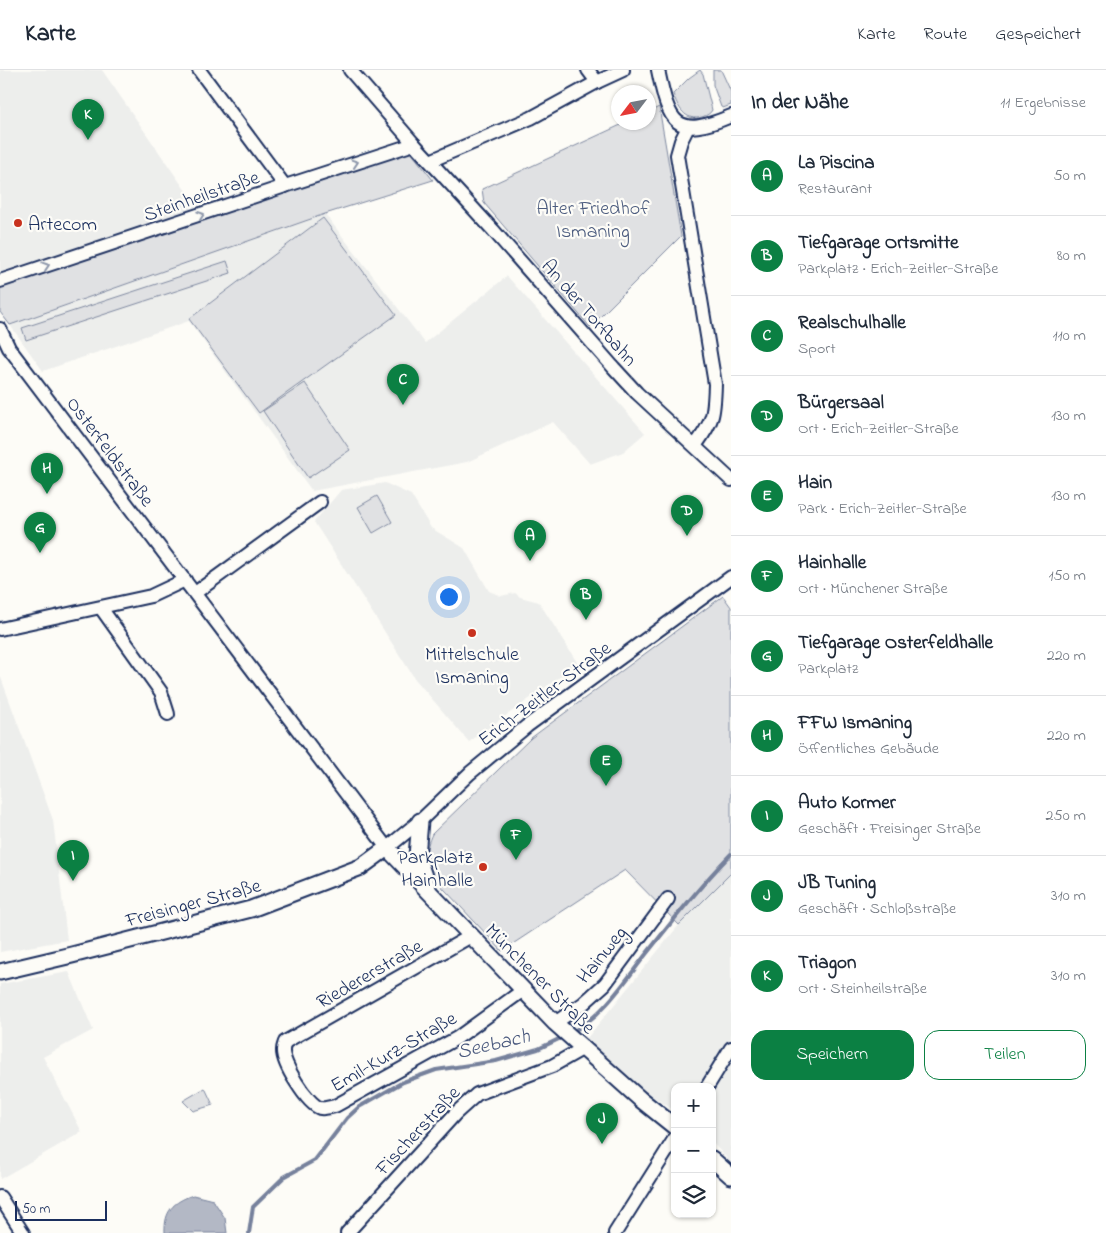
<!DOCTYPE html>
<html lang="de">
<meta charset="utf-8">
<style>
:root{--surface:#fff;--page:#f2f2f3;--text:#1f2937;--muted:#747a83;--line:#e0e1e3;--accent:#0b8043}
body{margin:0;font-family:"Indie Flower",sans-serif;background:var(--page);color:var(--text)}
.controls{position:absolute;right:15px;bottom:15px;display:grid;overflow:hidden;border-radius:10px;box-shadow:0 1px 4px #0004}
.controls button{width:45px;height:45px;display:grid;place-items:center;padding:0;border:0;border-bottom:1px solid var(--line);background:var(--surface);color:var(--text);font:25px sans-serif}
.compass{position:absolute;left:611px;top:15px;width:45px;height:45px;border-radius:50%;background:var(--surface);box-shadow:0 1px 4px #0004;rotate:238deg}
.scale{position:absolute;left:15px;bottom:12px;width:92px;box-sizing:border-box;padding-left:5px;border:2px solid #1b2f5e;border-top:0;font-size:14px;line-height:18px;white-space:nowrap;color:#1b2f5e;-webkit-text-stroke:4px #fdfcf7;paint-order:stroke}
.you{position:absolute;left:448px;top:526px;width:18px;height:18px;margin:-12px;border:4px solid #fff;border-radius:50%;background:#1a73e8;box-shadow:0 0 0 8px #1a73e833}
.badge{display:grid;place-items:center;width:32px;height:32px;border-radius:50%;background:var(--accent);color:#fff;font-size:16px;font-weight:700}
.pin{position:absolute;translate:-50% -41px;filter:drop-shadow(0 1px 2px #0008)}
.pin::after{content:'';position:absolute;top:26px;width:18px;height:15px;background:inherit;clip-path:polygon(0 0,100% 0,50% 100%)}
.list{margin:0;padding:0;list-style:none}
h2{display:flex;justify-content:space-between;align-items:center;height:65px;margin:0;padding:0 20px;font-size:21px}
h2 small{font-size:16px;font-weight:400;color:var(--muted)}
.list li{display:grid;grid-template-columns:32px 1fr auto;gap:15px;align-items:center;box-sizing:border-box;height:80px;padding:0 20px;border-top:1px solid var(--line)}
.list b{display:block;font-size:19px;white-space:nowrap}
.list p{margin:0;font-size:16px;white-space:nowrap;color:var(--muted)}
.list em{font-size:16px;font-style:normal;color:var(--muted)}
.actions{display:flex;gap:10px;padding:15px 20px}
.actions a{flex:1;padding:11px 0;border:1px solid var(--accent);border-radius:15px;text-align:center;font-size:18px;color:var(--accent)}
.actions .main{background:var(--accent);color:#fff}
.icon{flex:none;width:28px;height:28px;fill:none;stroke:currentColor;stroke-width:2;stroke-linecap:round;stroke-linejoin:round}
.map{position:relative;flex:none;width:731px;height:1163px;overflow:hidden}
header{display:flex;align-items:center;gap:30px;box-sizing:border-box;height:70px;padding:0 25px;background:var(--surface);border-bottom:1px solid var(--line)}
header strong{font-size:24px}
nav{display:flex;gap:28px;margin-inline-start:auto;font-size:18px}
main{display:flex}
aside{flex:1;background:var(--surface)}
.map>svg:first-child{display:block}
.built{fill:#edeeec}
.green{fill:#e0e1e3;stroke:#7e88a0}
.water{fill:#b3b8c5;stroke:#76819c}
.lines{fill:none;stroke-linecap:round;stroke-linejoin:round}
.stream{stroke:#76819c;stroke-width:4}
.minor-casing{stroke:#1b2f5e;stroke-width:16}
.major-casing{stroke:#1b2f5e;stroke-width:19}
.minor{stroke:#fdfcf7;stroke-width:12}
.major{stroke:#fdfcf7;stroke-width:15}
.oneway{stroke:#8c96aa}
.poi-dot{fill:#c8321e;stroke:#fdfcf7;stroke-width:2}
.labels{text-anchor:middle;stroke-width:4.5;stroke-linejoin:round;paint-order:stroke}
.street-label{font-size:20px;fill:#1b2f5e;stroke:#fdfcf7}
.park-label{font-size:20px;fill:#4c5c7f;stroke:#fdfcf7}
.poi-label{font-size:20px;fill:#1b2f5e;stroke:#fdfcf7;text-anchor:start}
.water-label{font-size:21px;font-style:italic;fill:#49587d;stroke:#fdfcf7}
</style>
<header>
<strong>Karte</strong>
<nav><a>Karte</a><a>Route</a><a>Gespeichert</a></nav>
</header>
<main>
<div class="map">
<svg width="731" height="1163" viewBox="0 0 731 1163">
<rect width="100%" height="100%" fill="#fdfcf7"/>
<filter id="ink" filterUnits="userSpaceOnUse"><feTurbulence type="fractalNoise" baseFrequency=".02" numOctaves="2"/><feDisplacementMap in="SourceGraphic" scale="10" xChannelSelector="R" yChannelSelector="G"/><feConvolveMatrix kernelMatrix="1 2 1 2 8 2 1 2 1" color-interpolation-filters="sRGB"/></filter>
<g filter="url(#ink)">
<g class="built">
<path d="M0,0h102l95,137 -90,32 -107,33z"/>
<path d="M325,144l100,129 82,-67 138,157 -22,19 -33,12 -37,-42 -86,40 -155,29 -123,-170 -146,50 -33,-46z"/>
<path d="M385,413l26,12 20,33 33,20 25,43 12,5 14,-3 5,4 19,5 39,62 -109,78 -54,-63 -101,-157 27,-32z"/>
<path d="M0,605l53,145 14,120 -67,12z"/>
<path d="M731,803v290l-19,-21v-55h-37v24l-62,-41 -30,-27 96,-118z"/>
<path d="M69,902l24,58 -50,27 39,75 -82,47v-195z"/>
</g>
<g class="green">
<path d="M700,0l3,4 9,36c-2,4 -5,5 -10,7 -17,5 -24,-10 -29,-23l16,-16z"/>
<path d="M713,0h8l10,22v13l-8,3 -2,-1 -8,-22z"/>
<path d="M659,37l22,129 -91,91 -106,-124 -2,-14 143,-66 23,-1 1,-10z"/>
<path d="M410,81l23,29 -108,34 -315,111 -10,-13v-26z"/>
<path d="M323,148l73,97 -137,98 -70,-94z"/>
<path d="M227,191l4,12 -205,67 -4,-12z"/>
<path d="M305,313l45,67 -42,28 -45,-67z"/>
<path d="M377,426l15,26 -19,11 -15,-26z"/>
<path d="M723,526l8,11v266l-52,52 -54,-55 -123,81 -70,-75c-8,-15 -7,-27 0,-42l99,-96z"/>
<path d="M205,1018l8,17 -20,6 -10,-10z"/>
</g>
<path class="water" d="M193,1125l20,5 12,18 2,15h-62c-1,-22 8,-31 28,-38z"/>
<g class="lines">
<g class="stream">
<path d="M572,962c32,-17 53,-51 75,-79 27,-34 54,-68 84,-99"/>
<path d="M249,1163l4,-26 31,-30 31,-17 32,-42 12,-11 44,-25 33,-12 60,-9 42,-12 25,-12"/>
</g>
<defs>
<g id="minor">
<path d="M199,0l86,116"/>
<path d="M350,0l64,74 79,86 121,138 23,25 94,87"/>
<path d="M588,0l9,12"/>
<path d="M658,0c11,53 17,70 73,46"/>
<path d="M688,57l-7,14 -4,14 38,229c-1,31 -1,36 -20,62"/>
<path d="M430,91l101,-43 66,-36 26,-12"/>
<path d="M0,211l285,-95 129,-42"/>
<path d="M0,259l9,19 378,500 33,-27 50,-48 57,-47 204,-149"/>
<path d="M195,523l125,-91"/>
<path d="M101,538l60,84 7,22"/>
<path d="M0,559l151,-33 34,-16"/>
<path d="M471,866l-186,106c-1,3 -2,5 -2,8 -1,13 24,54 37,58 4,1 11,-1 15,-2l122,-68 65,-47"/>
<path d="M555,953l29,-20 21,-19 63,-85"/>
<path d="M707,1017l24,-39"/>
<path d="M0,1127l23,36"/>
<path d="M347,1163l109,-120 21,-19 75,-28 30,-17"/>
<path d="M615,1163l60,-95"/>
</g>
<g id="major">
<path d="M420,751l-3,35 11,32"/>
<path d="M0,902l72,-17 179,-46 110,-42 26,-19 168,175 85,76 35,28"/>
<path d="M712,1089l19,17"/>
</g>
</defs>
<use href="#minor" class="minor-casing"/>
<use href="#major" class="major-casing"/>
<use href="#minor" class="minor"/>
<use href="#major" class="major"/>
</g>
<defs><path id="oneway-chevron" d="M-2-3.5L2.5 0L-2 3.5" fill="none" stroke-width="1.6" stroke-linecap="round" stroke-linejoin="round" transform="scale(1.25)"/></defs>
<g class="oneway">
<use href="#oneway-chevron" transform="translate(355 93) rotate(-18)"/>
<use href="#oneway-chevron" transform="translate(201 145) rotate(-19)"/>
<use href="#oneway-chevron" transform="translate(46 196) rotate(-18)"/>
</g>
</g>
<g class="poi-dot">
<circle cx="18" cy="153" r="5"/>
<circle cx="472" cy="563" r="5"/>
<circle cx="483" cy="797" r="5"/>
</g>
<g class="labels">
<g class="street-label">
<text transform="translate(201 125) rotate(-19)" y="7">Steinheilstraße</text>
<text transform="translate(590 242) rotate(49)" y="7">An der Torfbahn</text>
<text transform="translate(111 381) rotate(53)" y="7">Osterfeldstraße</text>
<text transform="translate(544 623) rotate(-37)" y="7">Erich-Zeitler-Straße</text>
<text transform="translate(193 832) rotate(-15)" y="7">Freisinger Straße</text>
<text transform="translate(601 884) rotate(-51)" y="7">Hainweg</text>
<text transform="translate(369 903) rotate(-30)" y="7">Riedererstraße</text>
<text transform="translate(541 908) rotate(45)" y="7">Münchener Straße</text>
<text transform="translate(393 981) rotate(-30)" y="7">Emil-Kurz-Straße</text>
<text transform="translate(417 1060) rotate(-47)" y="7">Fischerstraße</text>
</g>
<g class="park-label">
<text x="593" y="144">Alter Friedhof<tspan x="593" dy="23">Ismaning</tspan></text>
</g>
<g class="poi-label">
<text x="28" y="160">Artecom</text>
<text x="472" y="590" text-anchor="middle">Mittelschule<tspan x="472" dy="23">Ismaning</tspan></text>
<text x="473" y="793" text-anchor="end">Parkplatz<tspan x="473" dy="23">Hainhalle</tspan></text>
</g>
<g class="water-label">
<text transform="translate(493 973) rotate(-13)" y="7">Seebach</text>
</g>
</g>
</svg>
<div class="controls">
<button>+</button>
<button>−</button>
<button><svg class="icon" aria-label="layers" viewBox="0 0 24 24"><path d="M12 4l9 5-9 5-9-5zM3 14l9 5 9-5"/></svg></button>
</div>
<svg class="compass" viewBox="-18 -18 36 36"><path d="M0-13l5 13h-10z" fill="#e53935"/><path d="M0 13l5-13h-10z" fill="#747a83"/></svg>
<div class="scale">50 m</div>
<div class="you"></div>
<div class="pin badge" style="left:530px;top:491px">A</div>
<div class="pin badge" style="left:586px;top:550px">B</div>
<div class="pin badge" style="left:403px;top:335px">C</div>
<div class="pin badge" style="left:687px;top:466px">D</div>
<div class="pin badge" style="left:606px;top:716px">E</div>
<div class="pin badge" style="left:516px;top:790px">F</div>
<div class="pin badge" style="left:40px;top:483px">G</div>
<div class="pin badge" style="left:47px;top:424px">H</div>
<div class="pin badge" style="left:73px;top:811px">I</div>
<div class="pin badge" style="left:602px;top:1074px">J</div>
<div class="pin badge" style="left:88px;top:70px">K</div>
</div>
<aside>
<h2>In der Nähe<small>11 Ergebnisse</small></h2>
<ul class="list">
<li><span class="badge">A</span><div><b>La Piscina</b><p>Restaurant</p></div><em>50 m</em></li>
<li><span class="badge">B</span><div><b>Tiefgarage Ortsmitte</b><p>Parkplatz · Erich-Zeitler-Straße</p></div><em>80 m</em></li>
<li><span class="badge">C</span><div><b>Realschulhalle</b><p>Sport</p></div><em>110 m</em></li>
<li><span class="badge">D</span><div><b>Bürgersaal</b><p>Ort · Erich-Zeitler-Straße</p></div><em>130 m</em></li>
<li><span class="badge">E</span><div><b>Hain</b><p>Park · Erich-Zeitler-Straße</p></div><em>130 m</em></li>
<li><span class="badge">F</span><div><b>Hainhalle</b><p>Ort · Münchener Straße</p></div><em>150 m</em></li>
<li><span class="badge">G</span><div><b>Tiefgarage Osterfeldhalle</b><p>Parkplatz</p></div><em>220 m</em></li>
<li><span class="badge">H</span><div><b>FFW Ismaning</b><p>Öffentliches Gebäude</p></div><em>220 m</em></li>
<li><span class="badge">I</span><div><b>Auto Kormer</b><p>Geschäft · Freisinger Straße</p></div><em>250 m</em></li>
<li><span class="badge">J</span><div><b>JB Tuning</b><p>Geschäft · Schloßstraße</p></div><em>310 m</em></li>
<li><span class="badge">K</span><div><b>Triagon</b><p>Ort · Steinheilstraße</p></div><em>310 m</em></li>
</ul>
<div class="actions"><a class="main">Speichern</a><a>Teilen</a></div>
</aside>
</main>
